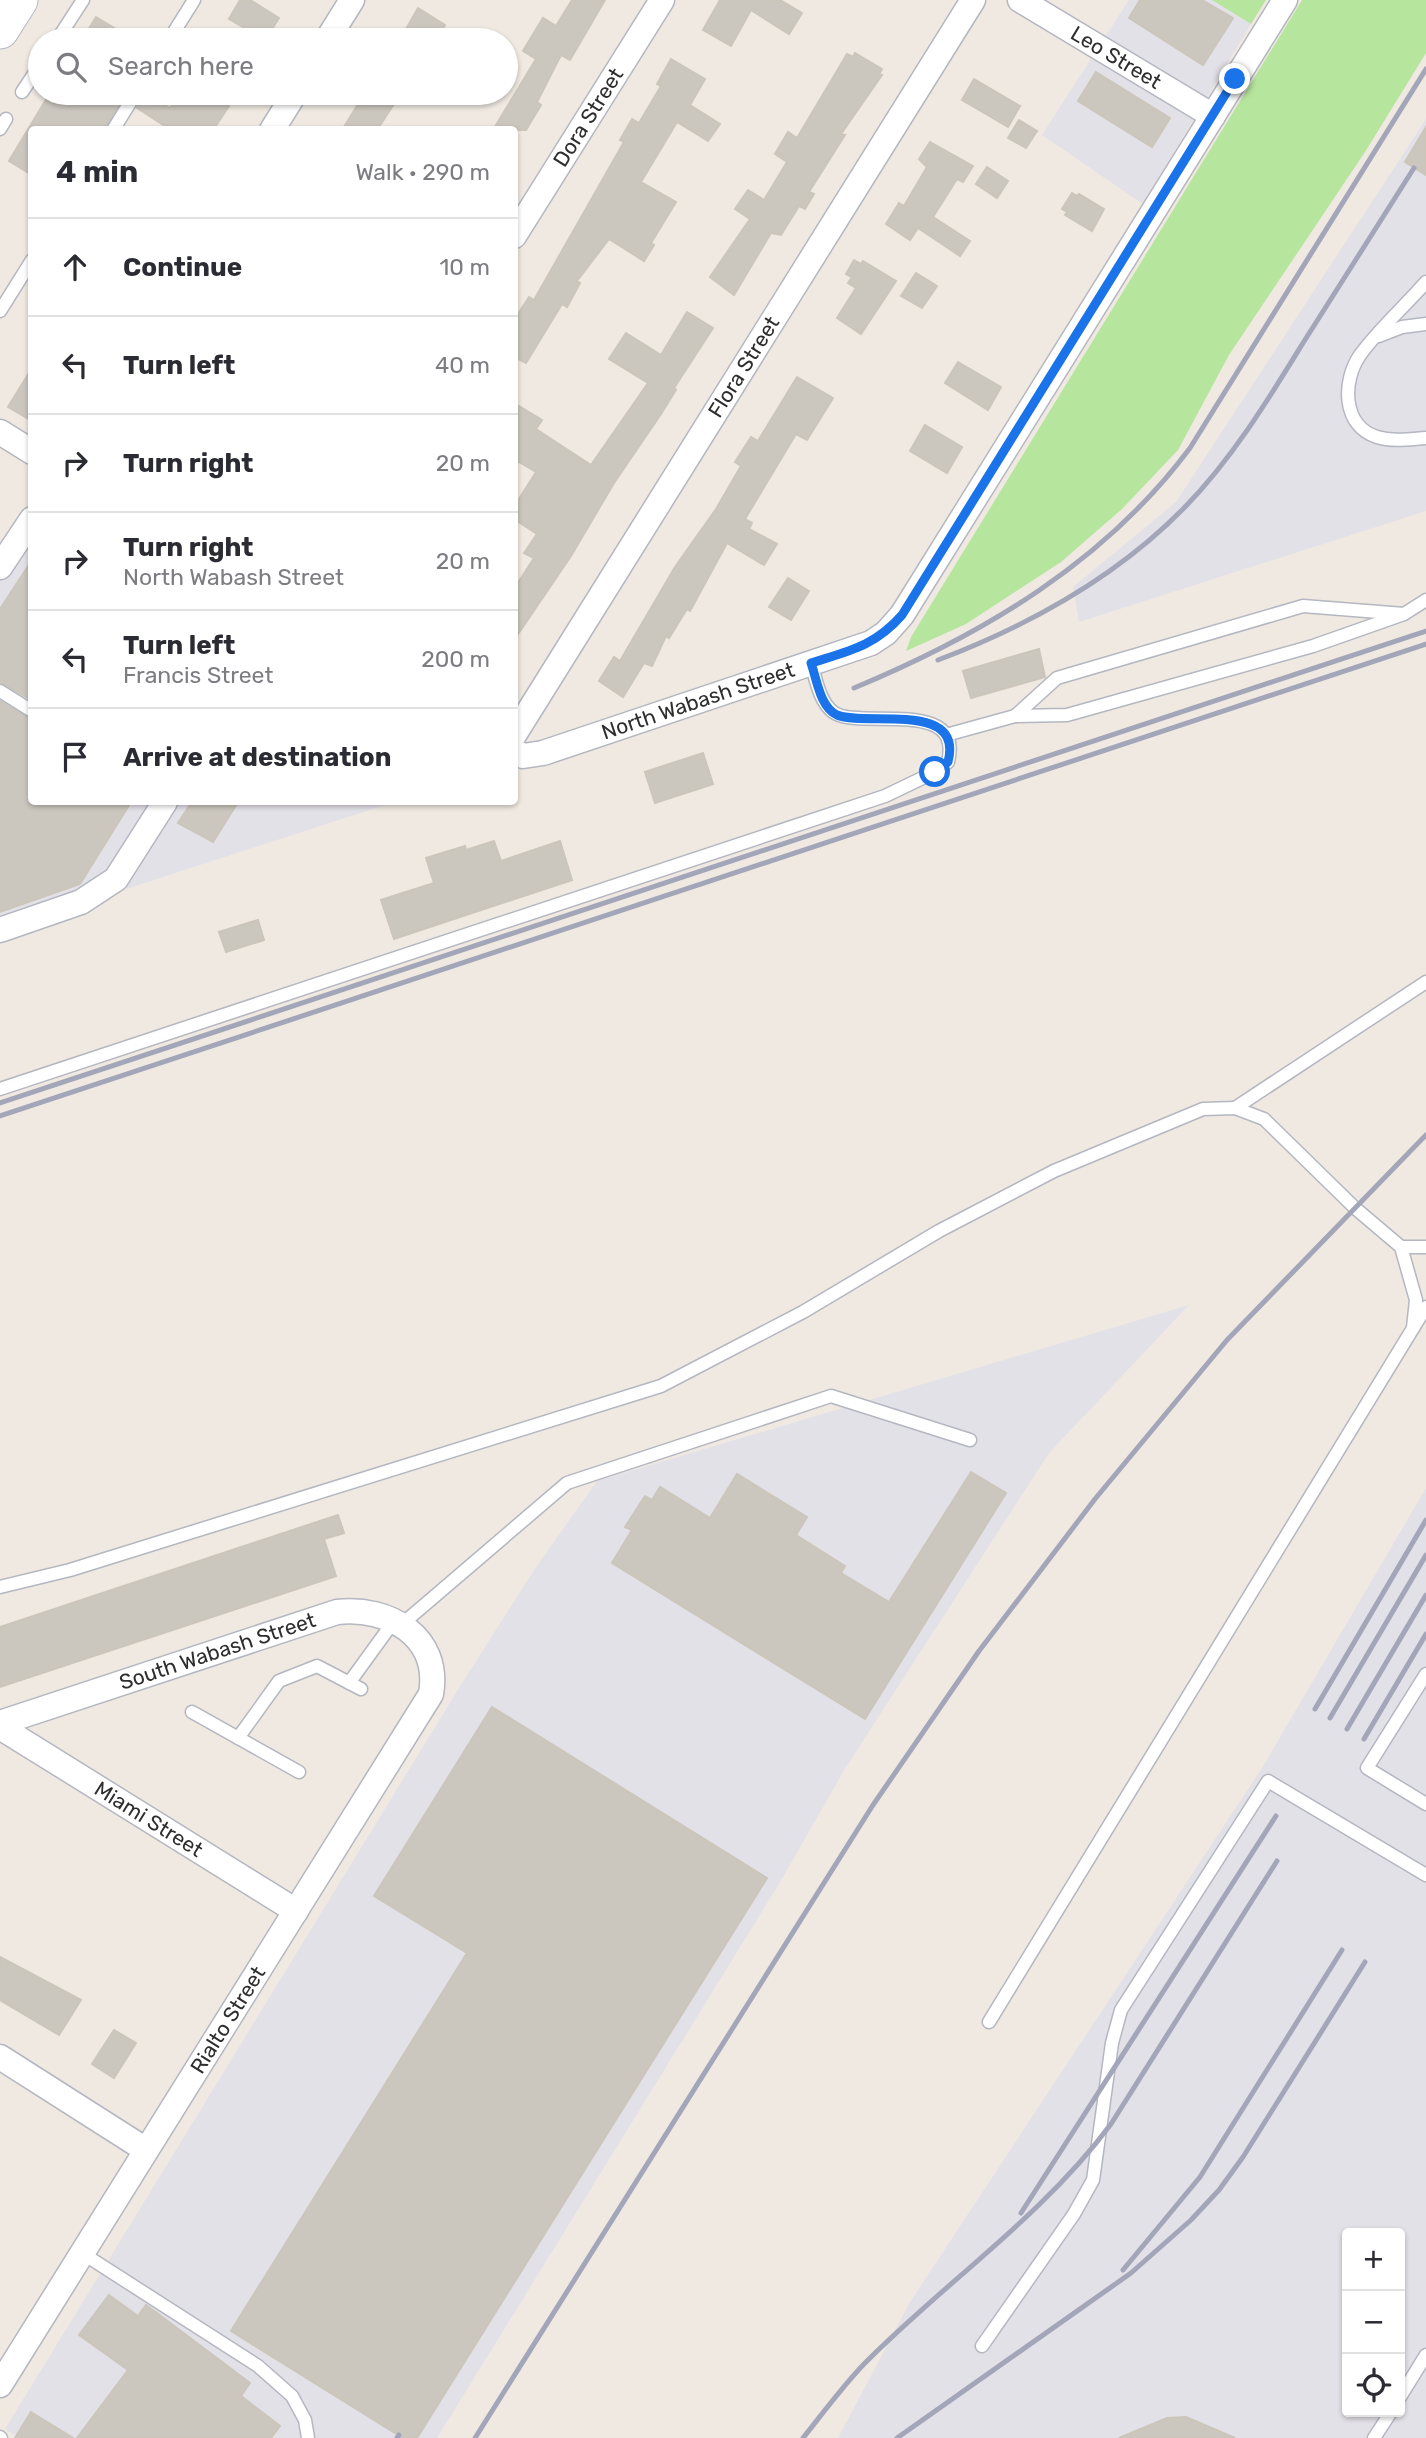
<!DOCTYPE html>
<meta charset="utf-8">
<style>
:root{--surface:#fff;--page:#f7f7f7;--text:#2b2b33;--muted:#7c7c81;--line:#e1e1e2}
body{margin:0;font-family:Rubik,sans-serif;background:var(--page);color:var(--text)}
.controls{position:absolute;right:21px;bottom:21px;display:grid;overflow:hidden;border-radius:7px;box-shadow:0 2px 5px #0004}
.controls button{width:63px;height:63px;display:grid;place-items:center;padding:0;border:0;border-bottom:2px solid var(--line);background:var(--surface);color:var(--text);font:35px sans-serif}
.stop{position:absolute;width:21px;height:21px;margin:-16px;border:5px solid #1a73e8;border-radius:50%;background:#fff}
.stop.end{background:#1a73e8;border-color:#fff;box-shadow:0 2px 7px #0008}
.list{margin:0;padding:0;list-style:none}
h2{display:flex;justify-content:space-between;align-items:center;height:91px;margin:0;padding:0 28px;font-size:30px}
h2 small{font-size:23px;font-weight:400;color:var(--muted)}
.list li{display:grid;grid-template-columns:46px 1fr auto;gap:21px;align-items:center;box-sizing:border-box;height:98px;padding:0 28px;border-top:2px solid var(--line)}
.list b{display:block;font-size:26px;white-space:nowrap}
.list p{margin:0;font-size:23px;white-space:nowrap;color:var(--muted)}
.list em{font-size:23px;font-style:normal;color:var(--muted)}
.icon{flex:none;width:38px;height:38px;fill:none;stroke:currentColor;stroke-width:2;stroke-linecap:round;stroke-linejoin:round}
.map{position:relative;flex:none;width:1426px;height:2438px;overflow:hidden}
.search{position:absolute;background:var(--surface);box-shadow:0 2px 5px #0004;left:28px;top:28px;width:490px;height:77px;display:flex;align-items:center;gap:18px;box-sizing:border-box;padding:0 24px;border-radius:38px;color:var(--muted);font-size:26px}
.panel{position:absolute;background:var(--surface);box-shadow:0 2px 5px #0004;left:28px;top:126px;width:490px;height:679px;border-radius:7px}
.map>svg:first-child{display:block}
.industrial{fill:#e3e1e8;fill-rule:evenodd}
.green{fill:#b6e59e}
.building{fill:#cbc7bf;stroke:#cbc5ba;stroke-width:2}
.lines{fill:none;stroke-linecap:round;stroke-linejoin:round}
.lane-casing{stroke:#b4b7c1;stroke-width:15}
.street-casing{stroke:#b4b7c1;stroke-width:27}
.secondary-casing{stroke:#b4b7c1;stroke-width:39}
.lane{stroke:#fff;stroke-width:12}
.street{stroke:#fff;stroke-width:24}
.secondary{stroke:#fff;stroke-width:37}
.rail{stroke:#a3a6b8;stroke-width:5}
.route{stroke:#1a73e8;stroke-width:9}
.labels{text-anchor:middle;stroke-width:6;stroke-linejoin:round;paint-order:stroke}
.street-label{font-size:21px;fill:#2e2e2e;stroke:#fff}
</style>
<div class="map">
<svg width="1426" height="2438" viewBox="0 0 1426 2438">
<rect width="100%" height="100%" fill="#efe9e1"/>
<g class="industrial">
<path d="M1129,0h83l39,24 -108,180 -101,-69z"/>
<path d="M1426,119v392l-347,111 -6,-35 103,-85z"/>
<path d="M31,531l1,271h362l-394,128v-349z"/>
<path d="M1189,1305l-140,148 -203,314 -67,117 -342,554h-418l-14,-9 454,-741 75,-118 63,-89z"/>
<path d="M1426,1488v950h-588l72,-136 352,-534zM1347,2233h53v179h-53z"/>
</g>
<g class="green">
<path d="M1212,0h54l-15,24z"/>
<path d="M1302,0h124v53l-61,99 -136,203 -51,95 -56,59 -61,53 -95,62 -60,27 5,-14z"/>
</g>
<g class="building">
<path d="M240,0h10l29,18 -14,22h-26l7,-11 -17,-10z"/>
<path d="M572,0h33l-35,60 -9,-5 -24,47 4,3 -15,25h-33l43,-71 -13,-8 20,-33 13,8z"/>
<path d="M720,0h60l22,13 -13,21 -38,-24 -20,36 -28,-16z"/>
<path d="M1140,0h62l31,18 -30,47 -74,-47z"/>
<path d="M418,8l27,17 -9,15h-36z"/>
<path d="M96,17l38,23h-52z"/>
<path d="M855,53l27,16 -3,5 3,1 -41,59 4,1 -36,57 5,2 -9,15 -6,-3 -18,29 -10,-2 -37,62 -24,-18 40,-58 -15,-10 13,-19 16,10 23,-38 -12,-8 13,-22 9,6 50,-84 6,3z"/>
<path d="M671,59l34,20 -15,26 30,19 -12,17 -31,-19 -36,60 35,20 -25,41 3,2 -10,16 -35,-22 -32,42 3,2 -13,24 -5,-3 -36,59 -12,-6v-37l15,-23 5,3 90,-158 -4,-2 12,-21 7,4 22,-37 -4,-2z"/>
<path d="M1096,72l74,46 -18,29 -74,-46z"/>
<path d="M974,79l46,27 -12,21 -46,-27z"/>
<path d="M50,93h76l-22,37h-72v45l-23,-14z"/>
<path d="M145,93l25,15 10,-15h29l20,13 -16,24h-42l-34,-22z"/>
<path d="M365,93h36l-24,37h-35z"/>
<path d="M1019,120l18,11 -11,17 -18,-10z"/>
<path d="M1426,127v48l-21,-13z"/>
<path d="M930,142l43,24 -10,16 -6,-3 -24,38 37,24 -10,15 -42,-28 -8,12 -24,-16 13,-21 5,3 23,-39 -8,-8z"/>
<path d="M987,167l21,14 -11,17 -21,-14z"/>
<path d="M1072,193l5,3 2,-2 25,15 -12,22 -27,-16 2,-3 -5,-3z"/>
<path d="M854,260l7,4 2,-3 33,20 -35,53 -24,-16 19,-30 -8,-5 4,-6 -6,-3z"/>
<path d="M916,273l21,13 -15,22 -21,-12z"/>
<path d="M687,312l26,16 -39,60 2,2 -15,24 -47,69 -43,73 -57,84v-51l20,-31 -10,-5 13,-19 -23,-15v-12l22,-35 -22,-13v-56l28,17 -6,9 55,36 57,-82 -39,-24 17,-26 35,22z"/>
<path d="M958,362l43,25 -13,23 -43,-27z"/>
<path d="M32,368v53l-24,-14z"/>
<path d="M797,377l36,21 -26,42 -11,-6 -51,85 7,4 -3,6 28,15 -13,21 -37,-22 -37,68 -3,-2 -18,29 -3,-2 -14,30 -8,-3 -21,34 -24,-16 15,-24 6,4 55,-94 41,-58 25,-43 -6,-4 16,-25 7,4z"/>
<path d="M925,425l37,22 -15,26 -37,-22z"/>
<path d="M32,560v140l-32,-18v-73z"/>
<path d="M788,578l21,13 -18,29 -22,-13z"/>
<path d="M1039,649l6,28 -74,21 -8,-27z"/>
<path d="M0,701l32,19v82h99l-51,82 -80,28z"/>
<path d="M703,753l10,31 -58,19 -10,-31z"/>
<path d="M192,802h46l-25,40 -35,-19z"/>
<path d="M494,841l7,20 59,-20 12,39 -178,59 -13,-39 53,-17 -8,-25 39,-12 1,4z"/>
<path d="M258,920l6,20 -38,12 -7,-20z"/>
<path d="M971,1472l35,21 -141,226 -253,-156 20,-33 -7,-3 20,-31 7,4 8,-13 50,31 27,-44 70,43 -11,18 49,31 -4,7 48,29z"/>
<path d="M338,1515l6,18 -20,6 12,37 -336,111v-60z"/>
<path d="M492,1707l275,171 -350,560h-14l-172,-107 236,-378 -93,-57z"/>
<path d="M0,1957l81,43 -22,35 -59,-35z"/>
<path d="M114,2030l22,13 -22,35 -22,-14z"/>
<path d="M109,2295l29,21 8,-11 104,78 -9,13 39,30 -9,12h-194l51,-68 -49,-35z"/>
<path d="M31,2412l42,26h-58z"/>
<path d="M1186,2417l49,21h-116l48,-20z"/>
</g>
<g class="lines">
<defs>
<g id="lane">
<path d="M57,40l26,-40"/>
<path d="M169,40l25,-40"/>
<path d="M22,92l18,-27"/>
<path d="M0,129l6,-10"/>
<path d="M113,130l23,-37"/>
<path d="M1426,282c-21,24 -47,47 -66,73 -18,26 -18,71 17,82 16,5 33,2 49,1"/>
<path d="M0,311l32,-51"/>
<path d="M1379,336l23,-9 24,-3"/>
<path d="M0,691l32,20"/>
<path d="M1015,716l52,-1 246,-69 91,-32 22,-14"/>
<path d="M946,735l69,-19 42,-38 246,-72 101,8"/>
<path d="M0,1089l885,-293 50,-24 13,-10c16,-66 -89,-31 -115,-50 -14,-11 -17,-33 -22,-49"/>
<path d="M1235,1108l191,-126"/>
<path d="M1401,1247h25"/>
<path d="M0,1587l70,-17 591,-184 142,-74 136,-81 115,-60 149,-62 32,-1 29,11 91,89 46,39 15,53 -3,28"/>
<path d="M401,1625l166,-142 264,-87 139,44"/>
<path d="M1426,1674l-59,94 59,36"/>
<path d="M349,1683l45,-62"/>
<path d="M192,1712l107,60"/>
<path d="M238,1738l41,-57 38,-15 44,23"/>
<path d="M989,2022l437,-715"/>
<path d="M82,2253l176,113 34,30 13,24 3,18"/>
<path d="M982,2346l92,-132 19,-34 19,-137 9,-33 147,-229 158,94"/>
<path d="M1400,2397l26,-42"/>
<path d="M0,2437l1,1"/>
<path d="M1374,2438l17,-26"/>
</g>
<g id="street">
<path id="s1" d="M1020,0l193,116"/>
<path d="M327,40l25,-40"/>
<path d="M272,130l23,-37"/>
<path id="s2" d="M514,236l148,-236"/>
<path d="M0,432l32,20"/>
<path d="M0,567l32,-48"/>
<path id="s3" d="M514,735l459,-735"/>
<path id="s4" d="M514,751l9,5 20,-3 328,-110 15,-10 16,-18 383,-615"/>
<path d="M0,930l81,-28 35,-23 49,-77"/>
<path id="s5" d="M0,1723l337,-111c52,-6 104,25 94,82l-431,691"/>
<path id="s6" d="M0,1727l296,184"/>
<path d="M0,2057l146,93"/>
</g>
<path id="secondary" d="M0,30l19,-30"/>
</defs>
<use href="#lane" class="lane-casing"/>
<use href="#street" class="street-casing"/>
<use href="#secondary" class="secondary-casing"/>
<use href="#lane" class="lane"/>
<use href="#street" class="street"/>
<use href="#secondary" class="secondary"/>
<g class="rail">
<path d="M938,660c92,-35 178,-82 247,-153 47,-48 83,-107 118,-164 37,-58 74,-117 111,-175"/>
<path d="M854,688c130,-54 251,-126 336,-240l236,-379"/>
<path d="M0,1103l1426,-472"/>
<path d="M0,1116l1426,-472"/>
<path d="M1315,1709l111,-189"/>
<path d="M1330,1718l96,-163"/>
<path d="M1347,1729l79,-134"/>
<path d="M1364,1739l62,-105"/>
<path d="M1021,2213l255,-397"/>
<path d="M1123,2270l77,-93 142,-227"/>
<path d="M397,2438l2,-3"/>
<path d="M475,2438l398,-633 106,-154 116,-152 132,-159 199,-205"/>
<path d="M803,2438c20,-25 39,-51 61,-74 81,-82 178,-147 247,-240l166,-263"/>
<path d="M897,2438l234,-165 60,-53 28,-30 24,-33 122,-195"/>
</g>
</g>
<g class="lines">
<path class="route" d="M935,772l13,-10c16,-62 -82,-35 -111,-47 -17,-8 -20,-35 -26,-52 38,-12 64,-17 91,-48l333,-536"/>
</g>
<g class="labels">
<g class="street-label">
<text dy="7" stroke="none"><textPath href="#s1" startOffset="112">Leo Street</textPath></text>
<text dy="7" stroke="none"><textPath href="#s2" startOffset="140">Dora Street</textPath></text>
<text dy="7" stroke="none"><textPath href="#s3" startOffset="434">Flora Street</textPath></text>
<text dy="7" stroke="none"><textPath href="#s4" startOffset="194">North Wabash Street</textPath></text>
<text dy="7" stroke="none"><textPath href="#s5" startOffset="229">South Wabash Street</textPath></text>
<text dy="7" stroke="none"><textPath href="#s6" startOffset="175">Miami Street</textPath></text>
<text transform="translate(228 2020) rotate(-58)" y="7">Rialto Street</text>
</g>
</g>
</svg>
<div class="controls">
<button>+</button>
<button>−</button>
<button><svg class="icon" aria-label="locate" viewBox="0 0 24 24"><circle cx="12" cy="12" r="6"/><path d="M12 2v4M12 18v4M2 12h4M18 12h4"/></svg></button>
</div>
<div class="stop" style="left:935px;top:772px"></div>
<div class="stop end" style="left:1235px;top:79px"></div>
<div class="search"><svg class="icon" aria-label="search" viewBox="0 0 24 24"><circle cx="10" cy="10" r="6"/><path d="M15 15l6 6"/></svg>Search here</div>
<section class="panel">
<h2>4 min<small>Walk · 290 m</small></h2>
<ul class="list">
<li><svg class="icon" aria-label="ahead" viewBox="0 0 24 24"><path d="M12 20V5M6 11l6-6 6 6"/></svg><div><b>Continue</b></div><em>10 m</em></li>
<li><svg class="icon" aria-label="left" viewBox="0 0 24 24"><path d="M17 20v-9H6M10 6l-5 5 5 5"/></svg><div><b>Turn left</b></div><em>40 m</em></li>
<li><svg class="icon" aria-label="right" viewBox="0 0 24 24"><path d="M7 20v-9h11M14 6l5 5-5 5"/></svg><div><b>Turn right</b></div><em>20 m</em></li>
<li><svg class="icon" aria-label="right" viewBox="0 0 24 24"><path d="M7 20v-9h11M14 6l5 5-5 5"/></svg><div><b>Turn right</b><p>North Wabash Street</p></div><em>20 m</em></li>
<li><svg class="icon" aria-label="left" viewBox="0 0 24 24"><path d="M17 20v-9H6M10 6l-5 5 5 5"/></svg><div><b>Turn left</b><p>Francis Street</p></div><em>200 m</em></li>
<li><svg class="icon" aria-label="arrive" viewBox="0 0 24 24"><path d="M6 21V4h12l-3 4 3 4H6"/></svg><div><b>Arrive at destination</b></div></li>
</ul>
</section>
</div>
